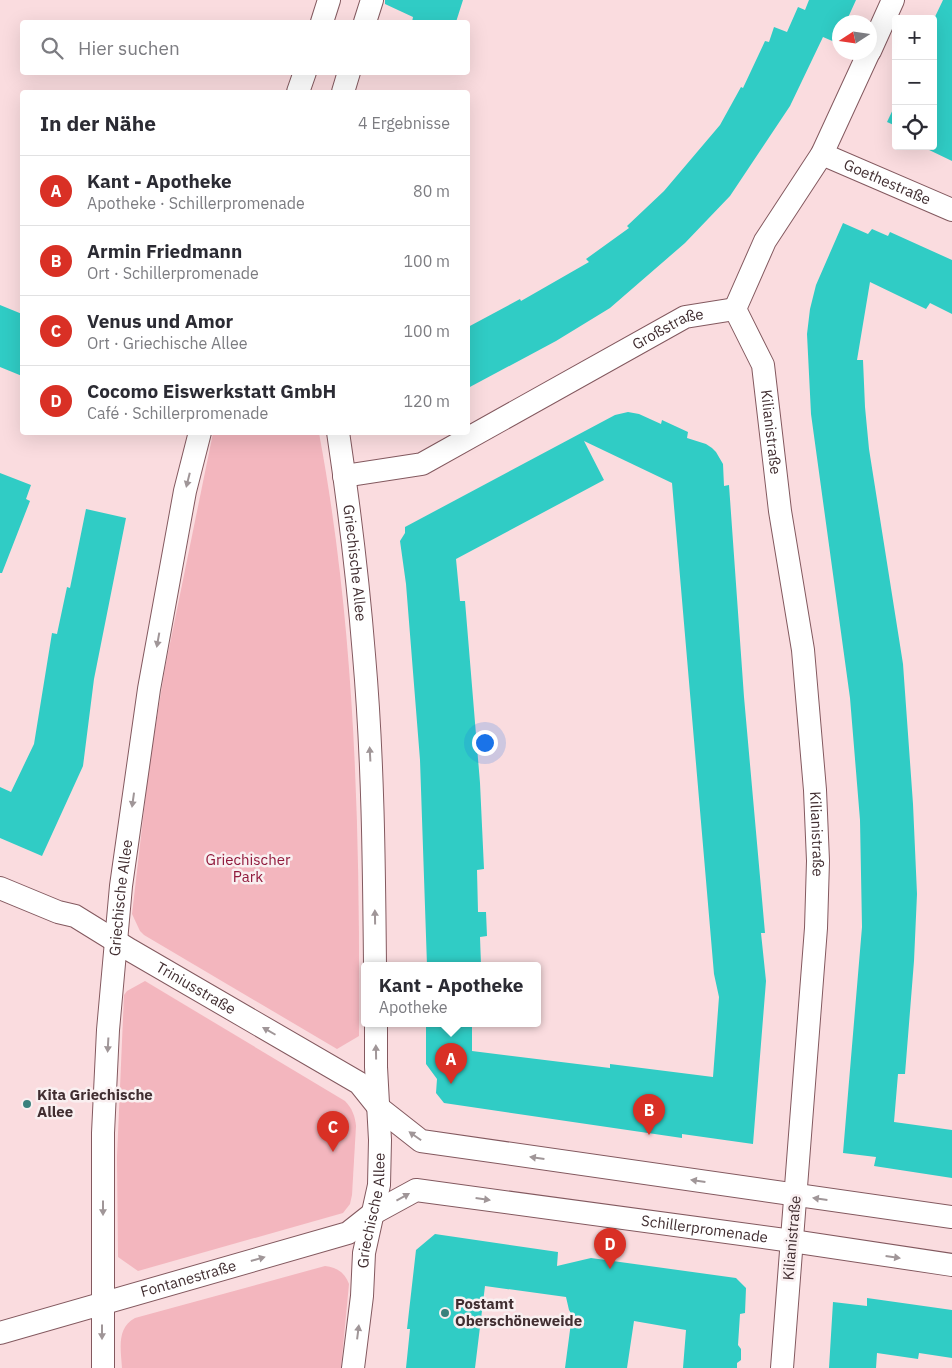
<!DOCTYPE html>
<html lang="de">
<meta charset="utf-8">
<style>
:root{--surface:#fff;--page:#f2f2f3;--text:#2b2b33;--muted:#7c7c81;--line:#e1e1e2;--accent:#d93025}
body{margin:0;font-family:"IBM Plex Sans",sans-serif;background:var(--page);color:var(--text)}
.controls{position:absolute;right:15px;top:15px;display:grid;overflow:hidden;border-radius:5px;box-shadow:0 5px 20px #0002}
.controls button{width:45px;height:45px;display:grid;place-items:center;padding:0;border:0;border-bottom:1px solid var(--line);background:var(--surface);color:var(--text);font:25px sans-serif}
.compass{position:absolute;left:832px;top:15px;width:45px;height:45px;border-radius:50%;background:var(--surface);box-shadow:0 5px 20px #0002;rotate:258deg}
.you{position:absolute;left:484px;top:742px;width:18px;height:18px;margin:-12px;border:4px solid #fff;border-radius:50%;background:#1a73e8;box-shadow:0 0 0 8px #1a73e833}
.badge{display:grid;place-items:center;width:32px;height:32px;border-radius:50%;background:var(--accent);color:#fff;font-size:16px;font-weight:700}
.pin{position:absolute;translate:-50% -41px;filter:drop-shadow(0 1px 2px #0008)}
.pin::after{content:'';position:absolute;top:26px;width:18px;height:15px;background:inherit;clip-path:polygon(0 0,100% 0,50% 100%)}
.popup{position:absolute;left:361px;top:962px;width:180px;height:65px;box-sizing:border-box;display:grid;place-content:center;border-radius:5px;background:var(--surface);filter:drop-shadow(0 1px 4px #0005);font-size:16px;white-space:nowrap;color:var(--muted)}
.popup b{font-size:19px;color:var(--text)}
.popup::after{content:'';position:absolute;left:50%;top:100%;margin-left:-10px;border:10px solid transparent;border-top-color:var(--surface)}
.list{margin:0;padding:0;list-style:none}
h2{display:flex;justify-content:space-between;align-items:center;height:65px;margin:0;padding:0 20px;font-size:21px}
h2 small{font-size:16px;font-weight:400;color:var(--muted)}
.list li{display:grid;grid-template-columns:32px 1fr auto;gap:15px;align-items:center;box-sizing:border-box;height:70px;padding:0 20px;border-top:1px solid var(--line)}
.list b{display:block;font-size:19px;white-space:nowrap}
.list p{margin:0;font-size:16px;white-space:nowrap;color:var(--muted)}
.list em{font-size:16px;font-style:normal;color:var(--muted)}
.icon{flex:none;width:28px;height:28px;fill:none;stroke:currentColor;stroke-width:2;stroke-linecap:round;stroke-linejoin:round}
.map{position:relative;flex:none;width:952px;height:1368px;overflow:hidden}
.search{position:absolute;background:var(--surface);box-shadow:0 5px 20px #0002;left:20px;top:20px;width:450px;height:55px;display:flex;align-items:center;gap:12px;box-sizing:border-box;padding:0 18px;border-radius:5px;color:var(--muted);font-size:19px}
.panel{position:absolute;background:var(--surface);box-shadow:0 5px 20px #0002;left:20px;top:90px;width:450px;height:345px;border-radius:5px}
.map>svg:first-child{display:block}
.green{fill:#f3b6be}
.building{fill:#30ccc5}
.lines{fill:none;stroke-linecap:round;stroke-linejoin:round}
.minor-casing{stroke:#83595f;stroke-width:24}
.minor{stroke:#fff;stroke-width:22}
.oneway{fill:#a09698}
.poi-dot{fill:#39817d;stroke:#f9eff0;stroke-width:2}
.labels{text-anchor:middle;stroke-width:5;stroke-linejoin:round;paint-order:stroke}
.street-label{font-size:15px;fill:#412e31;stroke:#f9eff0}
.park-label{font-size:15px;fill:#90193c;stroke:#f9eff0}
.poi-label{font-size:15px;font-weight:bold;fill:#412e31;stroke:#f9eff0;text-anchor:start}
</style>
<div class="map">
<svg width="952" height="1368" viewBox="0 0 952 1368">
<rect width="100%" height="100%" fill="#fadcdf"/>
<g class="green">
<path d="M213,433h106c37,198 41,401 40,603l-22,13 -193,-114 -4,-4 -8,-17 17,-147 16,-99z"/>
<path d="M145,981l200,120c7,7 10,15 11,25l-4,69 -2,9 -7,9 -205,58 -20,-14 -1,-100 7,-162 3,-4z"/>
<path d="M325,1266c12,1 20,7 24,18l-8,84h-219c-1,-18 -6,-40 13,-50z"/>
</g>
<g class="building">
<path d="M385,0h78l-7,22h-44l1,-5 -28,-13z"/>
<path d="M809,0h47l-10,22h-6v14l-3,7 -14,-6 -33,69 -60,90 -45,47 -75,65 -54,33 -88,47v-61l52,-28 1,2 68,-39 -3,-3 43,-31 -2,-2 37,-35 56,-66 21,-38 2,1 22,-47 4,1 5,-15 13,5 11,-25 7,3z"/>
<path d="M943,0h9v161l-27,-13v-2h8v-125z"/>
<path d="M896,103v23l-9,-4z"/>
<path d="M843,223l25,11 4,-5 16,7 2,-4 62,28v54l-22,-11 -4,6 -56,-27 -13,78h6l2,47 4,42 34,215 10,140 4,90 -3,67 -9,113h-7l-4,48 58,8v48l-78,-12 2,-9 -33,-4 19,-226 -2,-107 -10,-122 -39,-284 -4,-80 3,-25 6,-24z"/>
<path d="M0,305l22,9v62l-22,-9z"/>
<path d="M628,412l11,2 22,10 1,-4 26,12 -1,6 19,6 6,4 4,4 7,12 1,22 5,-1 15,212 21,236h-4l5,48 -13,163 -71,-10v4l-238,-35 -8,-10 1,-14 -11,-15v-41h46v28l138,17v-4l103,13 6,-80 -5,-23 -42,-491 -88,-42 20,39 -148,79 4,42h5l15,182 4,86 -7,1 1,42h8l1,24 -7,1 1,28h-54l-7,-205 -14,-176 -6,-43 5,-8v-6l210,-112z"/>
<path d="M0,473l31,12 -5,14 4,2 -28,72h-2z"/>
<path d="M86,509l40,9 -32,161 -11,87 -41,90 -42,-18v-51l11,5 23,-48 18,-111 5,1 10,-47 3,1z"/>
<path d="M435,1234l123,18 -1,14 34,-8 145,20 10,10 -1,25 -5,1 -2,31 3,4v11l-4,3v5h-54l3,-38 -52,-9 -7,47h-62l7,-53 -3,-5 -3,-13 -81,-11 -10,82h-69l4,-39h-3l9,-79z"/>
<path d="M867,1298l85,12v48l-33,-5 -1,6 -41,-6 -1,15h-47l4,-66 34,4z"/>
</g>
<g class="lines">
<defs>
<g id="minor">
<path d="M322,22l7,-22"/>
<path d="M365,22l7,-22"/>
<path d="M870,51l23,-51"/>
<path d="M298,92l7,-20"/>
<path d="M343,92l6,-20"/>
<path id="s1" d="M822,154l130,56"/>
<path id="s2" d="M735,309l28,56 17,146 23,139 12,140 3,71 -2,67 -34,440"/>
<path d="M735,309l30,-68 57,-87 47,-102"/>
<path id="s3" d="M338,432c11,74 20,148 26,223 9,103 10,207 11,310"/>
<path id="s4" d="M344,476l78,-12 263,-147 50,-8"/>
<path id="s5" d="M0,888l58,24 17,4 55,34 229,133 20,25 42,33 531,76"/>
<path id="s6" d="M0,1333l348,-100 24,-19 44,-24 376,51 160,24"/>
<path id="s7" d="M103,1368v-235l5,-103 13,-144 28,-197 36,-198 15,-59"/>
<path id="s8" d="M353,1368l9,-72 2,-43 15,-68 1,-45 -4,-73v-44"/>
</g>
</defs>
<use href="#minor" class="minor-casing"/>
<use href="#minor" class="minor"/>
</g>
<defs><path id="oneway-solid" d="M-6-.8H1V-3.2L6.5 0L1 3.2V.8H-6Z" transform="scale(1.25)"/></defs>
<g class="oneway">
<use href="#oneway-solid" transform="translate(188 480) rotate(104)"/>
<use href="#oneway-solid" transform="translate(158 640) rotate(100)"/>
<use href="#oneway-solid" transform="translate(370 754) rotate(-93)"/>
<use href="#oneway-solid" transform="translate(133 800) rotate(98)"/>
<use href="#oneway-solid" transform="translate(375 917) rotate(-91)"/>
<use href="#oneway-solid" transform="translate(269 1031) rotate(-150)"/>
<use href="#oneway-solid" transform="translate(108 1045) rotate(93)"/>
<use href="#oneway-solid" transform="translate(376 1052) rotate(-91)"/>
<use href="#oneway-solid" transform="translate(415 1136) rotate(-145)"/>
<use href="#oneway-solid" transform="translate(537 1158) rotate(-172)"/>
<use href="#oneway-solid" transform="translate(698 1181) rotate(-172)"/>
<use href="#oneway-solid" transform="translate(403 1197) rotate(-29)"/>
<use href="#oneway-solid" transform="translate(483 1199) rotate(8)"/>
<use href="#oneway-solid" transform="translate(820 1199) rotate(-172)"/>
<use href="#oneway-solid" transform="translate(103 1208) rotate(90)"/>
<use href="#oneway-solid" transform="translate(893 1257) rotate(8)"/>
<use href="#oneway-solid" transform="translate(258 1259) rotate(-16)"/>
<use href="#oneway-solid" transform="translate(102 1332) rotate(90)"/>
<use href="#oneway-solid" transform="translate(358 1332) rotate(-83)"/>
</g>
<g class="poi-dot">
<circle cx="27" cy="1104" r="5"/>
<circle cx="445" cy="1313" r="5"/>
</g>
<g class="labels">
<g class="street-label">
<text dy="5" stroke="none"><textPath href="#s1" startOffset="71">Goethestraße</textPath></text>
<text dy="5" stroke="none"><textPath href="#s4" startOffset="360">Großstraße</textPath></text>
<text dy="5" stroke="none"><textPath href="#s2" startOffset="130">Kilianistraße</textPath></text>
<text dy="5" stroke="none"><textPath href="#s3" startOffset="132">Griechische Allee</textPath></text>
<text dy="5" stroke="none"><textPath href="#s2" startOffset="535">Kilianistraße</textPath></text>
<text dy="5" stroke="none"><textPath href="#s7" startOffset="471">Griechische Allee</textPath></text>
<text dy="5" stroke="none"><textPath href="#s5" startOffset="221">Triniusstraße</textPath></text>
<text dy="5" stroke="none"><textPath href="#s8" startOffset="159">Griechische Allee</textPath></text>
<text dy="5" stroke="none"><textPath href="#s6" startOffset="734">Schillerpromenade</textPath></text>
<text transform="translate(792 1238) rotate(-85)" y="5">Kilianistraße</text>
<text dy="5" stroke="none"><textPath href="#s6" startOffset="196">Fontanestraße</textPath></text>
</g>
<g class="park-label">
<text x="248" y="865">Griechischer<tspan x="248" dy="17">Park</tspan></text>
</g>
<g class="poi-label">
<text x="37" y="1100">Kita Griechische<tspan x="37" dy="17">Allee</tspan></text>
<text x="455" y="1309">Postamt<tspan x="455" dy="17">Oberschöneweide</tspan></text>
</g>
</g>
</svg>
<div class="controls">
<button>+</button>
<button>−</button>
<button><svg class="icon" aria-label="locate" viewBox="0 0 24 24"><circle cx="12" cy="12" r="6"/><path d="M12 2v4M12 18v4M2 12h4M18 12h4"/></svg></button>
</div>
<svg class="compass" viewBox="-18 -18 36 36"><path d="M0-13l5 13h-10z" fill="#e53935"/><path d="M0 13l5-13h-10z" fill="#7c7c81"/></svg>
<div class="you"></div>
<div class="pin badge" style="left:451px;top:1084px">A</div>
<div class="popup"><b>Kant - Apotheke</b>Apotheke</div>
<div class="pin badge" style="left:649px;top:1135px">B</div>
<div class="pin badge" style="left:333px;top:1152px">C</div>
<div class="pin badge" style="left:610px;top:1269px">D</div>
<div class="search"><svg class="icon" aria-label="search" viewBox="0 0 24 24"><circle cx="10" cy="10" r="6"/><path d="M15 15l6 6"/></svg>Hier suchen</div>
<section class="panel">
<h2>In der Nähe<small>4 Ergebnisse</small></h2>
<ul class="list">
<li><span class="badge">A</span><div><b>Kant - Apotheke</b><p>Apotheke · Schillerpromenade</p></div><em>80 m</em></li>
<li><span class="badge">B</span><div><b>Armin Friedmann</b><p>Ort · Schillerpromenade</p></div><em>100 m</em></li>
<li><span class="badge">C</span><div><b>Venus und Amor</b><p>Ort · Griechische Allee</p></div><em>100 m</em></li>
<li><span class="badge">D</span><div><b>Cocomo Eiswerkstatt GmbH</b><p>Café · Schillerpromenade</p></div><em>120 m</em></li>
</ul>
</section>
</div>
